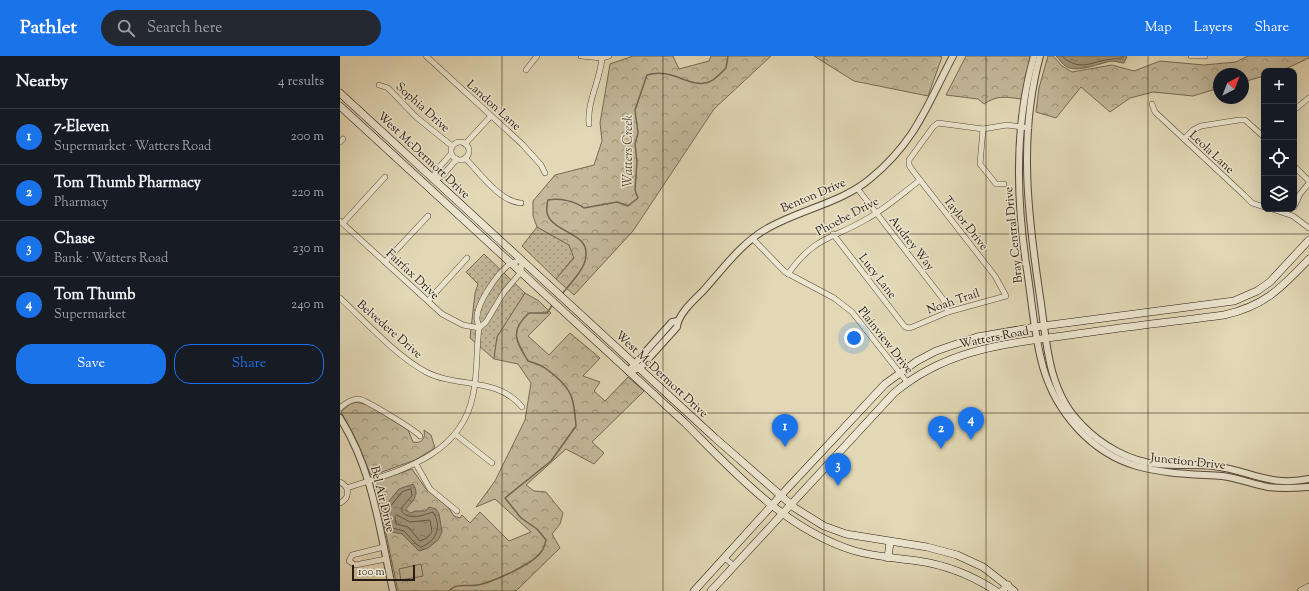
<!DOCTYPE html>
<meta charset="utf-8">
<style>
:root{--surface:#171b24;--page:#242831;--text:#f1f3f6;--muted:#9ea1a6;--line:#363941;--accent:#1a73e8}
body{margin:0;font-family:"Sorts Mill Goudy",serif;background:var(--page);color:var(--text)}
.controls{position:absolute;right:12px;top:12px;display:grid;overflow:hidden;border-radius:8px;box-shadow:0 4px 16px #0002}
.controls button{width:36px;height:36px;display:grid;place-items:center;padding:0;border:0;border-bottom:1px solid var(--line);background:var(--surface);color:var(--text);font:20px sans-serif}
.compass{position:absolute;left:873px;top:12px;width:36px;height:36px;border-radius:50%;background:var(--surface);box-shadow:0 4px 16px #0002;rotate:42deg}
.scale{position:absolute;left:12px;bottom:10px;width:63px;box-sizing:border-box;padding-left:4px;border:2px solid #291b11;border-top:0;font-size:11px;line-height:14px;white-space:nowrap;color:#291b11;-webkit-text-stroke:3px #ece6d0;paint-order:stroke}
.you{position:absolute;left:514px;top:282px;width:14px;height:14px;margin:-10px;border:3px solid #fff;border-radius:50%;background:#1a73e8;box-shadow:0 0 0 6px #1a73e833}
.badge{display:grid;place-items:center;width:26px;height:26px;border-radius:50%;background:var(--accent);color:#fff;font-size:13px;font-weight:700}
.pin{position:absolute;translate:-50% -33px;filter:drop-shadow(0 1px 2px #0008)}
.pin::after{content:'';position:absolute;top:21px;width:14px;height:12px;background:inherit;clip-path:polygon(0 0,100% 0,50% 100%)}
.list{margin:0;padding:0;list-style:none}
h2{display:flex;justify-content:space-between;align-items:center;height:52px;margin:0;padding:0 16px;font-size:17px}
h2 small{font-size:13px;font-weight:400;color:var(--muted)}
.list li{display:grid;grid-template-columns:26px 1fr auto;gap:12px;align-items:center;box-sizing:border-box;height:56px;padding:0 16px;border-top:1px solid var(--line)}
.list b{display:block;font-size:15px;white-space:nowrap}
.list p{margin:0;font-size:13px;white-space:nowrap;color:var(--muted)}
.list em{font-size:13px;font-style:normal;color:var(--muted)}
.actions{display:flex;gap:8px;padding:12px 16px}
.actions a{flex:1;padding:9px 0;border:1px solid var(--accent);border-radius:16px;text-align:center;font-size:14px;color:var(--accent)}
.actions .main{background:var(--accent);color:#fff}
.icon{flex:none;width:22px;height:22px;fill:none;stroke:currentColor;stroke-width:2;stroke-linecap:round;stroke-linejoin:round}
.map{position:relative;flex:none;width:969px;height:535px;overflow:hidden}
header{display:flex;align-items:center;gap:24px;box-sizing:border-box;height:56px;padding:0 20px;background:var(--accent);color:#fff}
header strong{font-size:19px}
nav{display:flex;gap:22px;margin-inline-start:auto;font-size:14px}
.search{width:280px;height:36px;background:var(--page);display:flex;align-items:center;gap:10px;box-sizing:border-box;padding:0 14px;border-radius:22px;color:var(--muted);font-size:15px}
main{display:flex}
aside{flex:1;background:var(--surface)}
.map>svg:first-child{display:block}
.grass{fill:url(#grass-dots);stroke:#766a56}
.forest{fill:url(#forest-crowns);stroke:#766a56}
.pitch{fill:#c3b89a;stroke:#766a56}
.water{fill:url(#water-ripples);stroke:#726652}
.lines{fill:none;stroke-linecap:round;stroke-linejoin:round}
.shore{stroke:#665a48;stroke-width:1}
.stream{stroke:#726652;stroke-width:1.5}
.minor-casing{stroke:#574a3a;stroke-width:6}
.tertiary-casing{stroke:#574a3a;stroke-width:8}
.secondary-casing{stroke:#291b11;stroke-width:8}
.minor{stroke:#ece6d0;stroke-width:5}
.tertiary{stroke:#ece6d0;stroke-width:6}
.secondary{stroke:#ece6d0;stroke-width:7}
.grid{fill:none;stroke:#291b11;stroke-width:1;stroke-opacity:0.55}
.labels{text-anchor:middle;stroke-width:3;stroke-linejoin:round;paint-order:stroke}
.street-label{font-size:12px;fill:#291b11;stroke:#ece6d0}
.water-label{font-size:13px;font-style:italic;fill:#5a4d3d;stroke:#ece6d0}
</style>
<header>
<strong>Pathlet</strong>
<div class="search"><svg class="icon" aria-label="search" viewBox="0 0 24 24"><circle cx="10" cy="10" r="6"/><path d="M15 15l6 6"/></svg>Search here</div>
<nav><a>Map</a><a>Layers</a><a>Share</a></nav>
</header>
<main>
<aside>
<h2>Nearby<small>4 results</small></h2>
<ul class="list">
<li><span class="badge">1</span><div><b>7-Eleven</b><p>Supermarket · Watters Road</p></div><em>200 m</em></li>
<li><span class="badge">2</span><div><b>Tom Thumb Pharmacy</b><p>Pharmacy</p></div><em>220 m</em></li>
<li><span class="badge">3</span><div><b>Chase</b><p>Bank · Watters Road</p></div><em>230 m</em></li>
<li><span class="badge">4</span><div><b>Tom Thumb</b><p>Supermarket</p></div><em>240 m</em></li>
</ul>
<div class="actions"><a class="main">Save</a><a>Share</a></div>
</aside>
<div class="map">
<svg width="969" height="535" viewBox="0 0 969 535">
<defs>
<pattern id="grass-dots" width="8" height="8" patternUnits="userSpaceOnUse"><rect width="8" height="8" fill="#c3b89a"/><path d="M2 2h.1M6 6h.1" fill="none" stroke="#9e957c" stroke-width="1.8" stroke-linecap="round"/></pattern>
<pattern id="forest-crowns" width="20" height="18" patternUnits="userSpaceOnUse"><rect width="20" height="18" fill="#c3b89a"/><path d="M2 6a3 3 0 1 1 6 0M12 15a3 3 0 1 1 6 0" fill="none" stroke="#9e957c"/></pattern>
<pattern id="water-ripples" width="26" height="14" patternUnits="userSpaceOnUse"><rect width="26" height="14" fill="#a3987e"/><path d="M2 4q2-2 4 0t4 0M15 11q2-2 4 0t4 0" fill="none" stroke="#857b66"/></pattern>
</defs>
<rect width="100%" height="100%" fill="#e2d8b6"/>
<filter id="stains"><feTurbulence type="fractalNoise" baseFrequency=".005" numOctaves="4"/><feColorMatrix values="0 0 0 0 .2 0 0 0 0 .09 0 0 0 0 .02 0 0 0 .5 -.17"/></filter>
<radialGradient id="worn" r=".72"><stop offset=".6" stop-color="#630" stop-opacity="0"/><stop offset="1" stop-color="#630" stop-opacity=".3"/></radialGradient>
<g class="grass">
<path d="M197,171l32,18 5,12 -18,22 -34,-33z"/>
<path d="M144,198l41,39 -28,44 -3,22 -24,-21 5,-45 3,-9 -12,-12z"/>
</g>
<g class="forest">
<path d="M293,0h40l6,13 30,-8 2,-5h60l-57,53 -81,122 -59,64 -18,-16 18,-21 -5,-13 -32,-18 -4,-11v-15l22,-26 39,-10 8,-24 -2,-18 10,-59z"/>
<path d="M474,0h125l3,1 -14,39 -74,-15z"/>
<path d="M626,0h65l-10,43c-15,-2 -24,-4 -37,5l-6,-5 -32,-4z"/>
<path d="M708,0h5l9,10 10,6 40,-7 22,6 26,-10 44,4 32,-3 12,-6h61v2l-28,13h-17v5l-21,6v-8h-24v14l-26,8 -40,-4 -23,6 -20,14 -29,-25 -25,31 -20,-6 3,-24z"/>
<path d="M185,237l14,8 12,12 -23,23 21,19 21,-22 30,25 -17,18 17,6 -6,9 11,10 23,-24 16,14 -52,51 12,11 -10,11 -28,-15 -40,36 8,6 12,1 17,21 -3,11 -8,10 8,14 -44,43h-118l-23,-109 37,-13 14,20 22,18 6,9 6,2 2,-3 8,8 10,-11 29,29 22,-9 -36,-33 -19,8 19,-26 30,-61 6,-37 -13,-19 -24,-5 3,-22z"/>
<path d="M16,346l12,3 40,25 5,12c8,2 13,-3 11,-12l7,5 4,13 -20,12 -41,15 -4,-1 -13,-32 -16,-30 9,-8z"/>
</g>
<path class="pitch" d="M81,508l2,12 -22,4 -2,-11z"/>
<g class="water">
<path d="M716,0h70l1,1 -3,6c-4,0 -8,-2 -12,-2 -12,2 -34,12 -45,6 -4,-2 -8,-8 -11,-11z"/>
<path d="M73,428c8,12 -2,18 -8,26l6,3 4,-2h11l3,-4 7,2 3,5 3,18 -4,8 -10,8 -9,3 -17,-17 -14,-3 -3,-25 14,-17z"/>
</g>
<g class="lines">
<g class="shore">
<path d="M722,0c20,20 36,0 59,3l2,-3"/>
<path d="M71,433l1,7 -10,11v5c8,9 21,3 31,0 9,14 4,29 -12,35l-5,-3 -12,-13 -12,-3 -2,-2 -1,-18 13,-16z"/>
<path d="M57,459l13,7 20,-2 2,12 -5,6 -7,3 -12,-14 -12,-3 -1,-7z"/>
</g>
<g class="stream">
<path d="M222,238c7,-9 18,-20 22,-30 14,-39 -47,-26 -36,-64 12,-2 27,1 36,8l33,-6 11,4 10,-8 -3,-8 2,-28 -2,-18 3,-11 -3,-23 12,-35c26,-8 42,14 62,7 6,-2 12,-9 17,-14l2,-12"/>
<path d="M109,535c8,-9 19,-4 29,-6 15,-3 55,-21 63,-33 3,-3 4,-8 5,-12l-9,-11 -16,-11 -16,-20 46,-37 25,-35c-2,-23 -2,-35 -21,-50 -10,-9 -14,-11 -27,-15 -12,-20 -19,-30 1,-48h18l6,-9"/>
</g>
<defs>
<g id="minor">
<path d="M86,0l96,88 19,21 4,8"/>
<path d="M241,0l21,2 7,-2"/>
<path d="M851,0h14"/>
<path d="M186,14l11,-14"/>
<path d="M39,29l9,3 28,29 36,29"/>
<path d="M812,48l3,8 89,83 8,8 12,4"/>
<path d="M954,54l15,-12"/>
<path d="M249,68c-2,-23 11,-43 13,-66"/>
<path d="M643,73l-3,35 16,20h8"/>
<path d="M844,83l9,-9 8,-4 38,-6h6l19,17"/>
<path d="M0,86l3,-3"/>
<circle cx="120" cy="95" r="9"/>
<path d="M125,88l26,-28"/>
<path d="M111,98l-16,18 -1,7 7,-2 16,-18"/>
<path d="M125,102c14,14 35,44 56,45"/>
<path d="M954,110l15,15"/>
<path d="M517,132l86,111 5,13"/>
<path d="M954,151l6,-13 9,-11"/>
<path d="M932,153l21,7 16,12"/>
<path d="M0,165l102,93 21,11 16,3"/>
<path d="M3,167l42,-46"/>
<path d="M493,178l72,93 5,1 38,-16 58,-16 -11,-20 -82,-105 -4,-6v-5l24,-33 5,-4 45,6 24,-4 22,3"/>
<path d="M413,183l32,33 49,26 18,14 55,70"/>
<path d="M45,206l43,-46"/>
<path d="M448,218c26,-37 42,-34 77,-54 20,-11 37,-26 55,-40"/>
<path d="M0,242c26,24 55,57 86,74 31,16 72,5 96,35"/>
<path d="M88,245l39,-43"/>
<path d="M0,352c6,-5 11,-9 19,-9 7,1 56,31 61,37"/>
<path d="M115,378l37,29"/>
<path d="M76,408l14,25 27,22"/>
<path d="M0,426c10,5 10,16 0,21"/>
<path d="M7,432c51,-17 114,-31 126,-93 5,-22 3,-45 6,-67 0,-3 -2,-6 -2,-9 -1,-15 21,-47 33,-55 3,-2 9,-3 12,-4l-1,12 -17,20 -18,30 -7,6"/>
<path d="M44,491l-32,8 -3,6 6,4 31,-6"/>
<path d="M385,502l9,8"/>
</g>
<g id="tertiary">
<path d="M694,0c-20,70 -18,143 -7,214 5,32 7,65 16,97 13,45 48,86 94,99 28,8 56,8 85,10 16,2 30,8 46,11 14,2 27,1 41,0"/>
<path d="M700,0c-22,80 -12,161 0,241 7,45 7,94 42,128 19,20 48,37 76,39 19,2 38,0 56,2 37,5 56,21 95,13"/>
<path d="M292,311l40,-45 6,-1"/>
<path d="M289,316l11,-4 37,-41c1,-13 17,-27 26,-36 19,-21 39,-49 65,-63 33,-19 74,-25 103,-50 45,-37 56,-73 82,-122"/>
<path d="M0,362c33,52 40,114 53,173"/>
</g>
<g id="secondary">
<path d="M0,37l375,345 80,70 29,18 22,8 81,13 30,8 26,12 31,24"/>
<path d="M0,50l345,317c50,50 101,107 170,128 21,6 42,7 63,10 28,4 55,15 78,30"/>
<path d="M548,502l2,-16"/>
<path d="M354,535l90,-99 101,-108 32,-23 19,-10 41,-14 58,-10 199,-26 23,-10 13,-9 39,-42"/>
<path d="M371,535l183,-198c52,-44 110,-49 176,-58 51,-8 102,-13 154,-20 41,-9 57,-27 85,-56"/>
<path d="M662,535l6,-6"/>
<path d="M961,535l8,-4"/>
</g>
</defs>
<use href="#minor" class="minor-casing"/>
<use href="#tertiary" class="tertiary-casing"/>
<use href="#secondary" class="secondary-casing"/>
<use href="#minor" class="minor"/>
<use href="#tertiary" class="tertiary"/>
<use href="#secondary" class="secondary"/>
</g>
<path class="grid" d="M162,0v535M323,0v535M484,0v535M646,0v535M808,0v535M0,178h969M0,357h969"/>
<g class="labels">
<g class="street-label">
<text transform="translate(154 49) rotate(42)" y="4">Landon Lane</text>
<text transform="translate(83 51) rotate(42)" y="4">Sophia Drive</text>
<text transform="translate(872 96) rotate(43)" y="4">Leola Lane</text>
<text transform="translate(84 99) rotate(43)" y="4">West McDermott Drive</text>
<text transform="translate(473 139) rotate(-23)" y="4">Benton Drive</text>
<text transform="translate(507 160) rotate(-28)" y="4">Phoebe Drive</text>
<text transform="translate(626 167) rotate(52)" y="4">Taylor Drive</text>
<text transform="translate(673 179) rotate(-96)" y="4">Bray Central Drive</text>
<text transform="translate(572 187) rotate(52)" y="4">Audrey Way</text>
<text transform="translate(73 218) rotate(43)" y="4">Fairfax Drive</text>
<text transform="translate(538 220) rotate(52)" y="4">Lucy Lane</text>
<text transform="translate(613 245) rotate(-19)" y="4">Noah Trail</text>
<text transform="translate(50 273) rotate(41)" y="4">Belvedere Drive</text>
<text transform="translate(654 281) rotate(-11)" y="4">Watters Road</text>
<text transform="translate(546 284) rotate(52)" y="4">Plainview Drive</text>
<text transform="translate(322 318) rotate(43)" y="4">West McDermott Drive</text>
<text transform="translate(848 405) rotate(6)" y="4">Junction Drive</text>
<text transform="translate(43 443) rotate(76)" y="4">Bel Air Drive</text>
</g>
<g class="water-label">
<text transform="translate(287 95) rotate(-90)" y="5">Watters Creek</text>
</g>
</g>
<rect width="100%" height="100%" filter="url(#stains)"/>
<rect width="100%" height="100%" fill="url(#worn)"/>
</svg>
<div class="controls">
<button>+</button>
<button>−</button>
<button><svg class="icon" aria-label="locate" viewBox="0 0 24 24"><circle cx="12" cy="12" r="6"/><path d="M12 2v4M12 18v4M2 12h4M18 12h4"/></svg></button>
<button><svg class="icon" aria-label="layers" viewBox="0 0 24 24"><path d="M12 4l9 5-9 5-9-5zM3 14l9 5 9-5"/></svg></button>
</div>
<svg class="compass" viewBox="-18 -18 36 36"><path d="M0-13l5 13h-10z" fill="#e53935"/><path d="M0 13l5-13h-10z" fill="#9ea1a6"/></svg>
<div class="scale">100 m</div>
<div class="you"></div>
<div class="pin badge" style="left:445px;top:391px">1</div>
<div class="pin badge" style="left:601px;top:393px">2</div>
<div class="pin badge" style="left:498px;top:430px">3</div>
<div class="pin badge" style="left:631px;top:384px">4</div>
</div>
</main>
